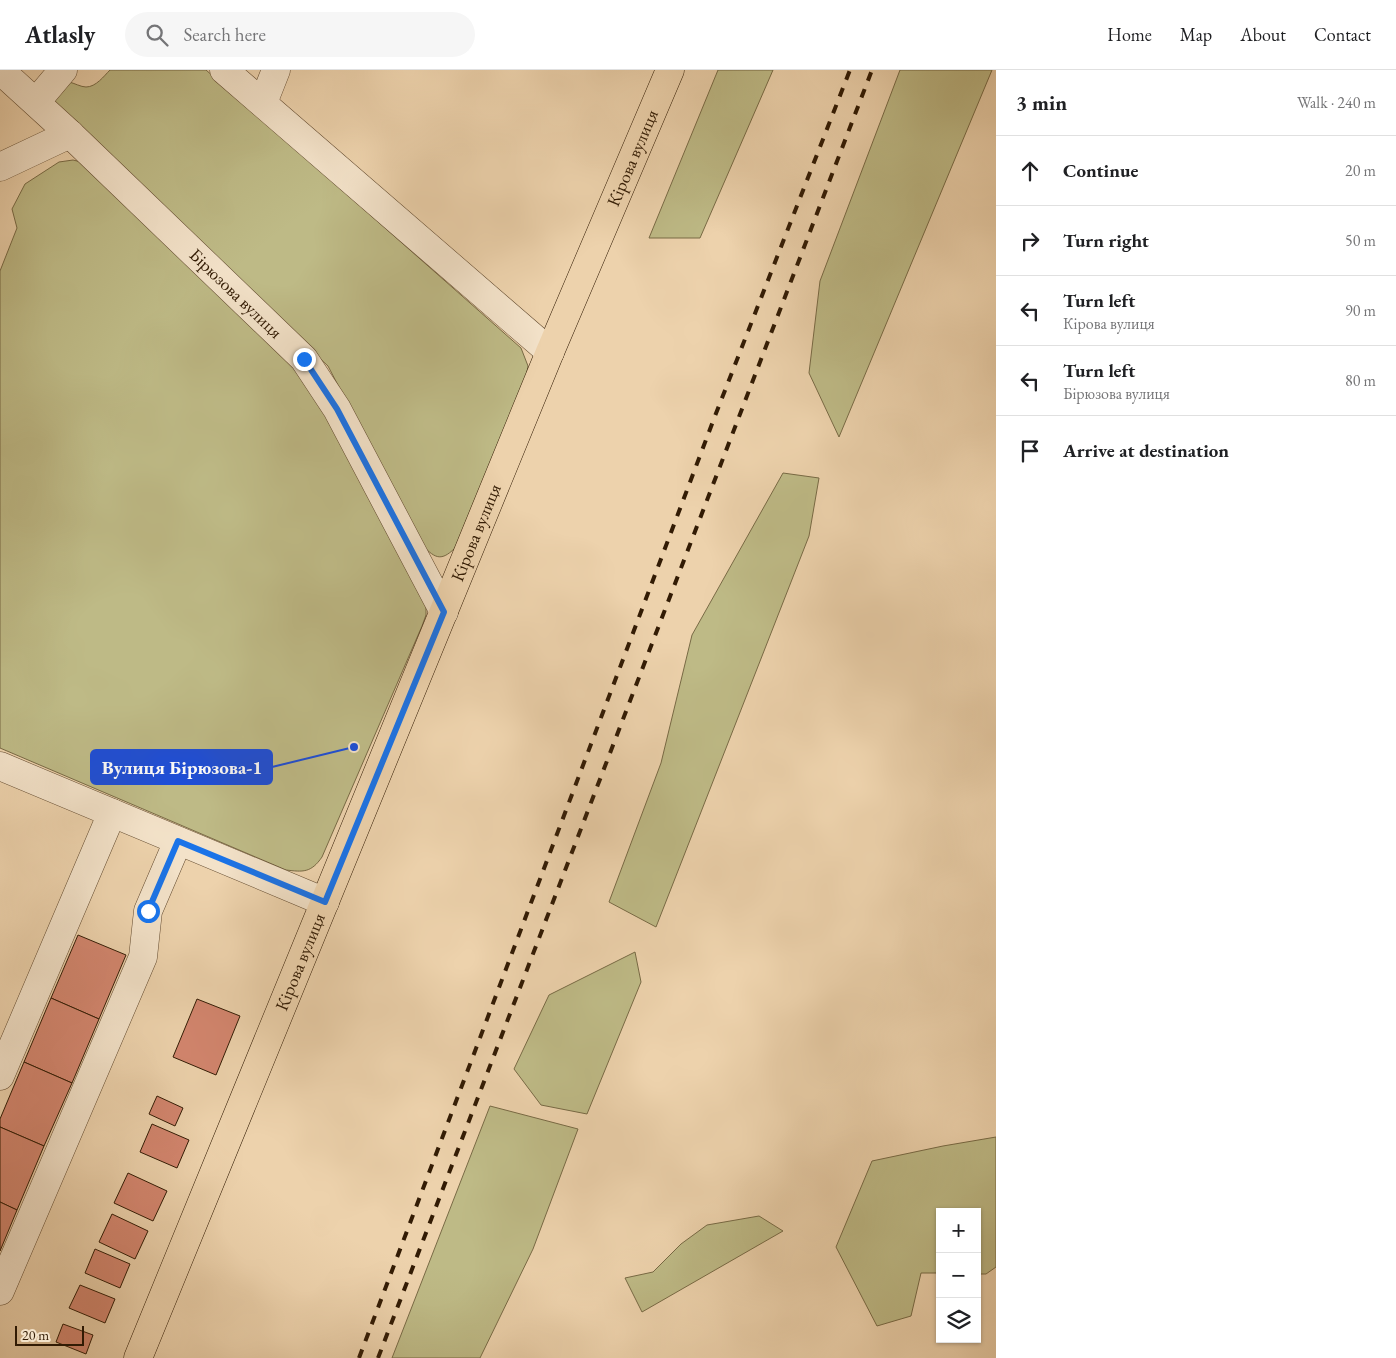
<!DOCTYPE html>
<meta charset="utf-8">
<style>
:root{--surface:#fff;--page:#f6f6f6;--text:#202124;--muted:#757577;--line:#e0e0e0}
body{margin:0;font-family:"EB Garamond",serif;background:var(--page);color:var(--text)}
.controls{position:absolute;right:15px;bottom:15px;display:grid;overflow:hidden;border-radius:0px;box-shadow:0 1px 4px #0004}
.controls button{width:45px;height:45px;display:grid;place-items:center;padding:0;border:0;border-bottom:1px solid var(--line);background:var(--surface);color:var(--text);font:25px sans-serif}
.scale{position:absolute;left:15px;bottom:12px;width:69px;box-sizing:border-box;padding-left:5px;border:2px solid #321b04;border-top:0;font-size:14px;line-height:18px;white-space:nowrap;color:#321b04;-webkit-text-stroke:4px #f3e2c9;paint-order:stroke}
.stop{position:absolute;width:15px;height:15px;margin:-11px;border:4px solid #1a73e8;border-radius:50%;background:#fff}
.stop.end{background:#1a73e8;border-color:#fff;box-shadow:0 1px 5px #0008}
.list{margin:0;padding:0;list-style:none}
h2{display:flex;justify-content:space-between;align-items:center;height:65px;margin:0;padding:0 20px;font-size:21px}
h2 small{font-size:16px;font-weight:400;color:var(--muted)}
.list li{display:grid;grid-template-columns:32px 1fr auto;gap:15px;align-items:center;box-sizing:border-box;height:70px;padding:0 20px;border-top:1px solid var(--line)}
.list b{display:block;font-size:19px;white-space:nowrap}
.list p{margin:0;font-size:16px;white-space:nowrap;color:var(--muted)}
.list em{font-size:16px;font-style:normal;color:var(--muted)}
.icon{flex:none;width:28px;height:28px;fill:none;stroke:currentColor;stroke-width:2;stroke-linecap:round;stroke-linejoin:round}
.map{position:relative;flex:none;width:996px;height:1288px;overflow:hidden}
header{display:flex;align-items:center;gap:30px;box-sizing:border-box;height:70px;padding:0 25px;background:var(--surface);border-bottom:1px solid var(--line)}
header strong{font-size:24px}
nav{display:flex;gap:28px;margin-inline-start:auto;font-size:18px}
.search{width:350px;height:45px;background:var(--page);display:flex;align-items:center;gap:12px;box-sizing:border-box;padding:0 18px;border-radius:28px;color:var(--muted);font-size:19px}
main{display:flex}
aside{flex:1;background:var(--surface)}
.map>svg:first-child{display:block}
.green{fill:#beba86;stroke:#786a45}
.building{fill:#d4866f;stroke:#321b04}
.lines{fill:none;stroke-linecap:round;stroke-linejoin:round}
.minor-casing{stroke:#61492e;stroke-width:29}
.major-casing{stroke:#321b04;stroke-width:29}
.minor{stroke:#f3e2c9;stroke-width:28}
.major{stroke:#edd2ac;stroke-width:28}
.rail{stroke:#321b04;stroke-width:4;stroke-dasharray:9 9;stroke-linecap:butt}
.route{stroke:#1a73e8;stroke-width:6}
.labels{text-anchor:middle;stroke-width:4;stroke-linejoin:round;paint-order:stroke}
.street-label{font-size:18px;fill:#321b04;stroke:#f3e2c9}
.leader{fill:none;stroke:#1d4ed8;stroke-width:2}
.callout-dot{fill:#1d4ed8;stroke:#f3e2c9;stroke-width:2}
.callout{fill:#1d4ed8;stroke:#1d4ed8;stroke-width:2}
.callout-label{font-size:19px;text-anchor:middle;font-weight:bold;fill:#fff}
</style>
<header>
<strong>Atlasly</strong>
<div class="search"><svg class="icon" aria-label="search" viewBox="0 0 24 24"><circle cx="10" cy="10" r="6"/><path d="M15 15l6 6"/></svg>Search here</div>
<nav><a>Home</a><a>Map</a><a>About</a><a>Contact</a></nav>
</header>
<main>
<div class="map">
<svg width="996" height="1288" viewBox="0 0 996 1288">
<rect width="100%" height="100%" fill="#edd2ac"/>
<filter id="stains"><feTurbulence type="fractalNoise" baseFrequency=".004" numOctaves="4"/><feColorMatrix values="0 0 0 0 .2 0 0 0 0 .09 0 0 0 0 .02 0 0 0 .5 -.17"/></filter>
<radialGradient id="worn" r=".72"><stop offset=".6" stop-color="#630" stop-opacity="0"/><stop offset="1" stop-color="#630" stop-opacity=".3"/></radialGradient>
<g class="green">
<path d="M110,0h96l315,278 7,18 -2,11 -71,171c-15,15 -21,9 -34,-4l-93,-178 -273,-257 -3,-8 17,-19c5,1 12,5 17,5 10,0 18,-11 24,-17z"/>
<path d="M718,0h55l-73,168h-51z"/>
<path d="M900,0h92l-153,367 -30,-64 11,-92z"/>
<path d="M73,90l8,2 218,202 127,240v11l-4,11 -100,231c-11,16 -19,15 -36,13l-286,-122v-477l17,-43 -5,-19 13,-25 34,-22z"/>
<path d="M783,403l36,5 -10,58 -153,391 -47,-25 52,-139 31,-128z"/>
<path d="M635,882l6,30 -54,132 -46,-9 -27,-36 35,-74z"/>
<path d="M490,1036l88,23 -45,120 -53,109h-88z"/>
<path d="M996,1067v130l-10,7h-9v-62h-37v61h-19l-10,43 -34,10 -41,-79 36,-86 71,-15z"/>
<path d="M759,1146l24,15 -141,81 -17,-34 28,-6 28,-28 26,-19z"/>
</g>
<g class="building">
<path d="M78,865l48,20 -27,64 -48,-21z"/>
<path d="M51,928l48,21 -27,64 -48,-21z"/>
<path d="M197,929l43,17 -24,59 -43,-18z"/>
<path d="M24,992l48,21 -28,63 -44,-19v-8z"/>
<path d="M157,1026l26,12 -8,18 -26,-12z"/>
<path d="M152,1054l37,16 -12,28 -37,-16z"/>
<path d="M0,1057l44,19 -27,64 -17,-8z"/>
<path d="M128,1103l39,18 -14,30 -39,-18z"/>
<path d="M0,1132l17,8 -17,41z"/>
<path d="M112,1144l36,17 -13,28 -36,-17z"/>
<path d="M95,1179l35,15 -10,24 -35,-15z"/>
<path d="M80,1215l35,14 -10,24 -36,-15z"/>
<path d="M63,1254l30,11 -7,19 -30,-12z"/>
</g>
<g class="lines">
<defs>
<g id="minor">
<path id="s1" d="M0,0l70,64 234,225 33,50 107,203"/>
<path d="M224,0l326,282"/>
<path d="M36,32l27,-32"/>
<path d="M263,33l13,-33"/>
<path d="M0,97l70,-33"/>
<path d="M0,696l325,136"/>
<path d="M0,1006l112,-263"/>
<path d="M0,1221l143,-334 5,-46 30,-70"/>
</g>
<g id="major">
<path id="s2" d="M138,1288l412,-1006 120,-282"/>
</g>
</defs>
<use href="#minor" class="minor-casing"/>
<use href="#major" class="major-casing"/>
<use href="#minor" class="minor"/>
<use href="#major" class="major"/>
<g class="rail">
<path d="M359,1288l356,-942 135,-346"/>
<path d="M378,1288l494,-1288"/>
</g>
</g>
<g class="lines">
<path class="route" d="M148,841l30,-70 147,61 119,-290 -107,-203 -33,-50"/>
</g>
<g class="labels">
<g class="street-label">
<text dy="6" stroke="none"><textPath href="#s2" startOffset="1298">Кірова вулиця</textPath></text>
<text dy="6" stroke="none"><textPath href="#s1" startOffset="325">Бірюзова вулиця</textPath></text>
<text dy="6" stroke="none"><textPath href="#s2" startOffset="892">Кірова вулиця</textPath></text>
<text dy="6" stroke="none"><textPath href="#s2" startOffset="428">Кірова вулиця</textPath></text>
</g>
</g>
<path class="leader" d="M354 677L272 697"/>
<circle class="callout-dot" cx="354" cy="677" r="5"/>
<rect class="callout" x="91" y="680" width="181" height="34" rx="5"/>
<g class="callout-label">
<text x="182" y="704">Вулиця Бірюзова-1</text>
</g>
<rect width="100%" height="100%" filter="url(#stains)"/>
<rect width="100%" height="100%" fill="url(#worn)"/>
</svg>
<div class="controls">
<button>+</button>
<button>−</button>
<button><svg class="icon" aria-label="layers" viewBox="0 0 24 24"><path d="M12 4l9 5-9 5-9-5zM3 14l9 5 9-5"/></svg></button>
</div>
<div class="scale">20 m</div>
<div class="stop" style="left:148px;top:841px"></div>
<div class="stop end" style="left:304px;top:289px"></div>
</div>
<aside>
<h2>3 min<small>Walk · 240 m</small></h2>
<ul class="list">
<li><svg class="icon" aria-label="ahead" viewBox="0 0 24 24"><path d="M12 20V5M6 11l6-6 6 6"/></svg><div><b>Continue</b></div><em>20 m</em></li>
<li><svg class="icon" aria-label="right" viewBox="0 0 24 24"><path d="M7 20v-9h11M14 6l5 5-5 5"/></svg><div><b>Turn right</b></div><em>50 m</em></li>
<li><svg class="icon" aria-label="left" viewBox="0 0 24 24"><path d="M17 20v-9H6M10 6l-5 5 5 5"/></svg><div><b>Turn left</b><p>Кірова вулиця</p></div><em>90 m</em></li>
<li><svg class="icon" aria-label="left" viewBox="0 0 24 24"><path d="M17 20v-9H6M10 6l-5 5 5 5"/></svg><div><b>Turn left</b><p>Бірюзова вулиця</p></div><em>80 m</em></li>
<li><svg class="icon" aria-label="arrive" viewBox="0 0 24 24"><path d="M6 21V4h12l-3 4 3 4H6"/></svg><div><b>Arrive at destination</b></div></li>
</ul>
</aside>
</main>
